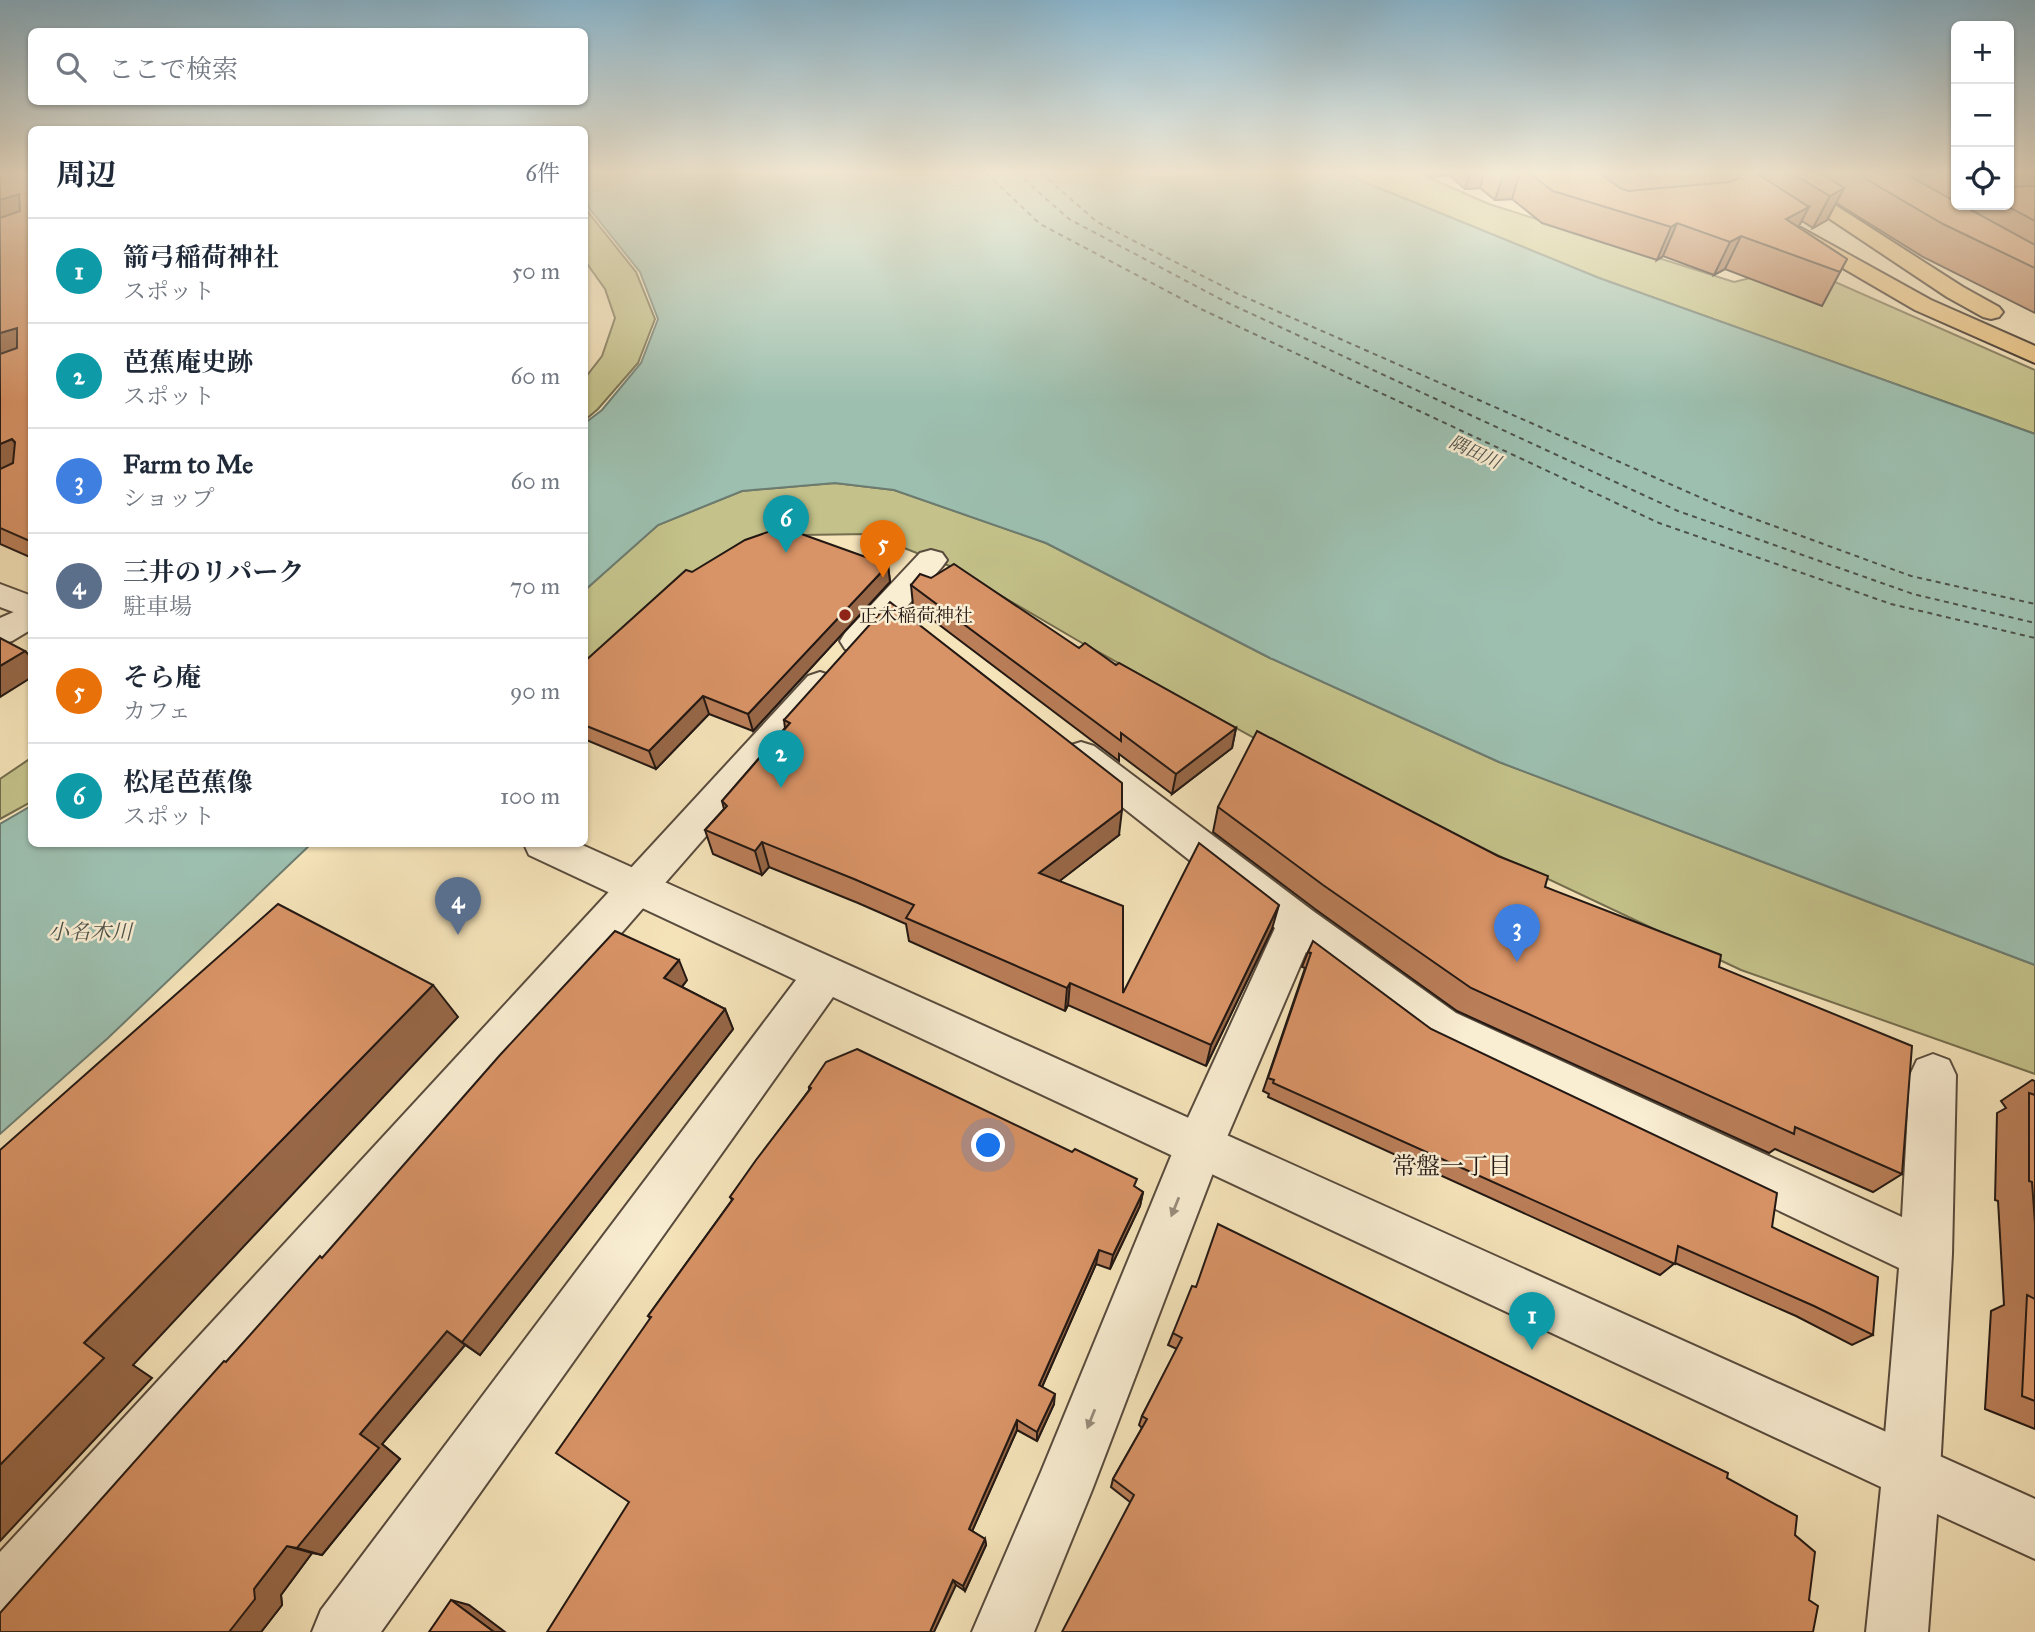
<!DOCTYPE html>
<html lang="ja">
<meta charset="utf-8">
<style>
:root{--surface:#fff;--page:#f6f6f7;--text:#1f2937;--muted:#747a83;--line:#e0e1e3;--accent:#8f2418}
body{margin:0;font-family:"IM FELL Great Primer","Noto Serif JP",serif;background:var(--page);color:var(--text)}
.controls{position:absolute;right:21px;top:21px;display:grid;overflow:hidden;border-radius:10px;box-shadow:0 2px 5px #0004}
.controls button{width:63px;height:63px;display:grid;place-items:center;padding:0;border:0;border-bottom:2px solid var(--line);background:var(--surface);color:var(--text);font:35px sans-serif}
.you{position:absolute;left:989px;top:1146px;width:24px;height:24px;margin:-18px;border:5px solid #fff;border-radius:50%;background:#1a73e8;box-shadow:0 0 0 10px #1a73e833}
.badge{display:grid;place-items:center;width:46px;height:46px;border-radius:50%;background:var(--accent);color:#fff;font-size:23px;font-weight:700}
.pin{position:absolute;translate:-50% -58px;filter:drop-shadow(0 2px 4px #0008)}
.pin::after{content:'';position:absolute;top:37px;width:24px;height:21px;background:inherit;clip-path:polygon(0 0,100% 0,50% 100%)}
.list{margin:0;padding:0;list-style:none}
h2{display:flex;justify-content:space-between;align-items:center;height:91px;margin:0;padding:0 28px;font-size:30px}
h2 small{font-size:23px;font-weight:400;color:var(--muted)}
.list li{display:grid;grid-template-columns:46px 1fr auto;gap:21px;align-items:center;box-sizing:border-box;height:105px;padding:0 28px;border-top:2px solid var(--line)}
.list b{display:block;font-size:26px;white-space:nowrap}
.list p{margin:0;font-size:23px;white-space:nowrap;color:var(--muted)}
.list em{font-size:23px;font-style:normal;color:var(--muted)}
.icon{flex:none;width:38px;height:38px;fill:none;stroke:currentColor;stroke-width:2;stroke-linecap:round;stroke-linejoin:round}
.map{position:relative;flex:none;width:2035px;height:1632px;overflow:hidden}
.search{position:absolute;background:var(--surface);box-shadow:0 2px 5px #0004;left:28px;top:28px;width:560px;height:77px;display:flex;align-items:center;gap:18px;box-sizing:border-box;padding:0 24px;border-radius:10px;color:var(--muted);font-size:26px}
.panel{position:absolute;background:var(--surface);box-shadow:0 2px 5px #0004;left:28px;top:126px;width:560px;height:721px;border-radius:10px}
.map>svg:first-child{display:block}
.green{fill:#c4c28a;stroke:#746d4e;stroke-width:2}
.water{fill:#9dbfaf;stroke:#6c7c71;stroke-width:2}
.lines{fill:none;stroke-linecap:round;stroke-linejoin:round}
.ferry{stroke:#4e524a;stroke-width:2;stroke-dasharray:5 4.5;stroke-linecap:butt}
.minor-casing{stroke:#584b3d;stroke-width:4}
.tertiary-casing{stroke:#584b3d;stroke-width:4}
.motorway-casing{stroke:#231813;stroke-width:4}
.minor{fill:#f9edd2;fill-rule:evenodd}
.tertiary{fill:#f9edd2;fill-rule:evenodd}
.motorway{fill:#ebc27d;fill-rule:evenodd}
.wall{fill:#ba7e58;stroke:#231813;stroke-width:2}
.shaded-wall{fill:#976747;stroke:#231813;stroke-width:2}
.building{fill:#d89366;stroke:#231813;stroke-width:2}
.oneway{fill:#998d7c}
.poi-dot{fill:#8f2418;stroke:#f9edd2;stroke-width:2.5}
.labels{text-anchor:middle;stroke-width:5;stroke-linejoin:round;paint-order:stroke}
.far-water-label{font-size:18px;font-style:italic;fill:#4e524a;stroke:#f9edd2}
.poi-label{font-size:19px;fill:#231813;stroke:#f9edd2;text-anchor:start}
.water-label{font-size:21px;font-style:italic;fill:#4e524a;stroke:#f9edd2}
.near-neighbourhood-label{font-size:24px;fill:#231813;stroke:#f9edd2}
</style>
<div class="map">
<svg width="2035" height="1632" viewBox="0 0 2035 1632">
<rect width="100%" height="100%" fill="#f6e4ba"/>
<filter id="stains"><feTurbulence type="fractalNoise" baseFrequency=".00286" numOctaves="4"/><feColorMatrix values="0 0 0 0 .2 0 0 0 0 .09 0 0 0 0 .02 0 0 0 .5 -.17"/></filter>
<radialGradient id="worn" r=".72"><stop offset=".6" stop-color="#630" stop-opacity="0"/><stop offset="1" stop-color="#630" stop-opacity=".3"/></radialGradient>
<g class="green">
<path d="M1342,173h77l70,31 245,78 65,-16 236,104v64l-436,-156z"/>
<path d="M584,207l52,65 19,47 -17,44 -40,46 -13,11v-42l17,-22 13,-38 -10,-29 -20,-28z"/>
<path d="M835,483l59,7 152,53 224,115 229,104 536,203v109l-294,-104 -456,-215 -203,-112 -130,-76 -83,-33 -68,1 -216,140v-85l73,-65 84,-34z"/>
<path d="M31,758v44l-31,17v-40z"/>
</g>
<g class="water">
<path d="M585,173h757l257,105 436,156v531l-536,-203 -229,-104 -224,-115 -152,-53 -59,-7 -93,8 -84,34 -73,65v-167l17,-13 39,-47 17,-44 -18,-47 -51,-64 -4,-10z"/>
<path d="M31,806l1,38h279l-203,194 -108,96v-310z"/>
</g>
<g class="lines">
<g class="ferry">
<path d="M986,173l54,51 163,86 456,213 232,81 144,34"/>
<path d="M1017,173l52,46 157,83 452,209 235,83 122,29"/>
<path d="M1041,173l56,49 141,72 484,213 189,69 124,28"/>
</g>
<defs>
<g id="minor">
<path d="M931,550l11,3 5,7 -5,7 -73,82 -12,3 -12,-3 -5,-8 5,-8 75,-80z"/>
<path d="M32,604v25l-20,12 -12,3v-26z"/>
<path d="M820,672l12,4 5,8 -5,8 -810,927 -22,9v-76l808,-876z"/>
<path d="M1081,742l13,4 219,165 143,102 446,204 8,-142 7,-15 16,-6 16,6 7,15 -4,179 -12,217 -9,20 -20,9 -20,-9 -9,-20 17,-203 -475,-227 -118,-89 -82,192 -132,346 -58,142h-62l69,-160 135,-328 99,-216 -207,-164 -5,-9 5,-9z"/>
</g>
<g id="tertiary">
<path d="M0,584l32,12v23l-32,-12z"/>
<path d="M524,844h56l1455,655v60l-98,-45 -9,118h-62l15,-145 -1048,-490 -452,635h-69l9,-22 475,-630 -267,-125z"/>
</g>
<g id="motorway">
<path d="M1761,173h24l178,114 36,20 4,5 -4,5 -8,2 -8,-2 -36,-20z"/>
<path d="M1801,228l130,72 104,46v17l-120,-53 -122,-71 -3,-5 3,-5z"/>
</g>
</defs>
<use href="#minor" class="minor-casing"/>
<use href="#tertiary" class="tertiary-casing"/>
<use href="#motorway" class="motorway-casing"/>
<use href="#minor" class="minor"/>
<use href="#tertiary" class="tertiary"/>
<use href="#motorway" class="motorway"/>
</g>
<g class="wall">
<path d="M0,173h32v385l-32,-14z"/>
<path d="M1425,173h531v32l8,1 1,-1h44v-32h26v140l-112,-56 -87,-54 -9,17 -14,8 -11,-7 -4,6 49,32 -25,47 -97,-37 -11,6 -51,-19 -6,4 -115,-37 -30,-24 -17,1 -15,-12 -15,1 -16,-14 -19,2z"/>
<path d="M888,565l2,17 -137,149 -44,-17 -53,55 -72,-30v-77l108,-90z"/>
<path d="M911,585l168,63 37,17 120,63 -4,20 -60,46 -53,-40v7l-206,-156z"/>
<path d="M784,720l335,115 -60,46 64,112 149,-64 -66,137 -138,-61 -3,6 -156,-70 -3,-17 -48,-21 -89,-36 -7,8 -49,-21 -8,-24 19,-21 -2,-8 63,-73z"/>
<path d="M1218,807l327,80 174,80 183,207 -29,18 -98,-43 -6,4 -312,-142 -142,-102 -102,-77z"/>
<path d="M1308,952l123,77 341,198 101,108 -21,10 -56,-29 -121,-53 -15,12 -392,-178 1,-3 -6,-3 42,-123 -3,-1z"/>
<path d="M687,980l-5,7 43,22 8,20 -253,326 -15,-10 -83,99 18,15 -78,96 -10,-2 -31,42 1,10 -21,27h-261l226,-270 96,-104z"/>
<path d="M2032,1080l3,1v348l-50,-20 6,-98 13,-6 -6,-104 -3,-1 2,-87 9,-5 -5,-7z"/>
<path d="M809,1087l326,100 8,5 -3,14 -30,63 -14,-5 -54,123 12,17 -17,37 -20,-11 -45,101 13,8 1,6 -21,46 -9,-6 -327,-83 21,-184 -2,-2 84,-116 -2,-3 79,-107z"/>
<path d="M1173,1333l555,140 -598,29 -19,-15 2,-8 29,-51 -3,-3 3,-9 35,-67 -9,-4z"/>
</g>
<g class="shaded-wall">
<path d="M1431,173h18v2l-19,2z"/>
<path d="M1470,173h14l-4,15 -15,1z"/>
<path d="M1504,173h16l-8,26 -17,1z"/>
<path d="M1844,188l-17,32 -14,8 17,-32z"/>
<path d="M19,194l13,19 -32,14v-27z"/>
<path d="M1809,207l-17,32 -6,-20z"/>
<path d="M1677,223l-14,33 -6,4 14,-33z"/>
<path d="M1741,236l-16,33 -11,6 16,-33z"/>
<path d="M17,328l15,21 -32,15v-31z"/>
<path d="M12,439l19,26 -31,13v-34z"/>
<path d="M888,565l2,17 -137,149 -5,-17z"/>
<path d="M25,651l7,7v19l-32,20v-31z"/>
<path d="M703,696l6,18 -53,55 -7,-18z"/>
<path d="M1236,728l-4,20 -60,46 4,-20z"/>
<path d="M1122,810l-3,25 -80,62v-24z"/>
<path d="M762,842l7,25 -7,8 -7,-24z"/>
<path d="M1279,905l-7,24 -66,137 5,-21z"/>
<path d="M679,960l8,20 -14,18 -9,-20z"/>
<path d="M1070,983l-2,22 -3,6 2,-23z"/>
<path d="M433,985l25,32 -325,348 19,13 -152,163v-76l84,-122z"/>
<path d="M725,1009l8,20 -253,326 -18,-13z"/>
<path d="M1143,1192l-3,14 -30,63 3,-14z"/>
<path d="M1099,1250l-3,14 -58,132 1,-11z"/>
<path d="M447,1331l18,14 -83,99 18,15 -78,96 -25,-7 63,-114z"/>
<path d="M1055,1394l-1,10 -17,37v-9z"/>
<path d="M1017,1420v10l-47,106 -1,-7z"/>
<path d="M985,1539l1,6 -21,46 -2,-5z"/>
<path d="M287,1546l25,7 -31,42 1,10 -21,27h-32l25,-43z"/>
<path d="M953,1580l3,5 -22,47h-4z"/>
<path d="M451,1600l18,5 36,27h-11z"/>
</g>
<g class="building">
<path d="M0,173h32v369l-32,-14v-59l13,-6 2,-21 -3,-3 -12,5v-90l17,-6v-20l-17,5v-115l20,-7 -1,-17 -19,6z"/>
<path d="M1529,173h71l20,15 8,3 101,-9 9,-3 3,-6h15l53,34 -23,12 61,40 -7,13 -99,-36 -11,6 -53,-19 -6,4 -118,-36z"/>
<path d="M1791,173h29l24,15 -14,8z"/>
<path d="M1856,173h48l52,29v3h6l73,40v23l-92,-44z"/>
<path d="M2035,186v35l-30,-16h4v-18z"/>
<path d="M782,527l106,38 -140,149 -45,-18 -54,55 -65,-26v-63l102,-92 6,2 53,-32z"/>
<path d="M954,564l125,84 6,-5 31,22 3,-2 117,65 -60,46 -55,-41v8l-210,-156 9,-11 11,4z"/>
<path d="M890,602l232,181v27l-83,63 84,33v87l76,-150 80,62 -68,140 -141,-62 -3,5 -161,-70 8,-13 -60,-26 -92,-37 -7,9 -50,-21 22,-24 -5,-5 68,-78 -6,-3z"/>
<path d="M0,638l25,13 -25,15z"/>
<path d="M1257,731l241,125 50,20 -3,11 176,68 -2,12 193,79 -10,128 -107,-47 -1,7 -323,-146 -148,-103 -105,-78z"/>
<path d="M278,904l155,81 -349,358 20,15 -104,107v-315z"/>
<path d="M615,931l64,29 -15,18 61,31 -263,333 -15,-11 -87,103 19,14 -82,100 -10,-2 -33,43 1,10 -26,33h-229v-19l224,-252 2,1 94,-106 2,2 178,-203z"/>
<path d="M1313,941l118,88 346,164 -5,34 106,50 -5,58 -59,-29 -136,-60 -3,18 -402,-181 1,-3 -6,-2 43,-125 -3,-1z"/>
<path d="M857,1049l215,103 3,-3 62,30 -3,7 9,6 -30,63 -14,-5 -60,135 16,9 -18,38 -20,-12 -48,109 16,10 -22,47 -10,-6 -23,52h-383l82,-130 -73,-49 95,-136 -3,-1 85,-117 -3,-2 26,-37 55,-72 -2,-1 17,-25z"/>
<path d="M2029,1093l6,2v129l-3,-42 -3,-1z"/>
<path d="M1218,1224l510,249 -1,5 70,38 -2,19 20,17 -6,48 9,6 -5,26h-751l72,-137 -21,-16 34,-60 -5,-3 40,-78 -9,-5 19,-47 4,1z"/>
<path d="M2027,1295l8,4v102l-13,-5z"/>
<path d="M451,1600l43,32h-65z"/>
</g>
<defs><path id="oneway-solid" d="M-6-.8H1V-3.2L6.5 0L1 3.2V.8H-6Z" transform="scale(1.75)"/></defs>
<g class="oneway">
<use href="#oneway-solid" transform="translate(1175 1207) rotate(112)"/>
<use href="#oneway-solid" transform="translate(1091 1419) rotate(112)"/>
</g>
<linearGradient id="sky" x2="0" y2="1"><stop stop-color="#8ab8d1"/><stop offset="0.43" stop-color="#fbf3e0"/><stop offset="1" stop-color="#fbf3e0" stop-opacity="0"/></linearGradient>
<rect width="2035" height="401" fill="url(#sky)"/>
<circle class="poi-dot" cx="845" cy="615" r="7"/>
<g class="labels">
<g class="far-water-label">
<text transform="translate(1475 452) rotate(25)" y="6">隅田川</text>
</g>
<g class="poi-label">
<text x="859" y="622">正木稲荷神社</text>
</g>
<g class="water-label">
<text x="90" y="939">小名木川</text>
</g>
<g class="near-neighbourhood-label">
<text x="1452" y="1174">常盤一丁目</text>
</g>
</g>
<rect width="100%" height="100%" filter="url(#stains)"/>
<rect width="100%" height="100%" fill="url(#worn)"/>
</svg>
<div class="controls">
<button>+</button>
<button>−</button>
<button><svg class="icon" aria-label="locate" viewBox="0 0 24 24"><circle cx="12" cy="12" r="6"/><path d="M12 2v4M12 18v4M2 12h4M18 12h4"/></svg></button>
</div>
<div class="you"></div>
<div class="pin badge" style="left:1532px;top:1350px;background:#0f9aa8">1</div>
<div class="pin badge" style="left:781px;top:788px;background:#0f9aa8">2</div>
<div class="pin badge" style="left:1517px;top:962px;background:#3f7fe0">3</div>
<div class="pin badge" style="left:458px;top:935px;background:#5c6f8a">4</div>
<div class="pin badge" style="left:883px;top:578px;background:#e8710a">5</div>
<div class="pin badge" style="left:786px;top:553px;background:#0f9aa8">6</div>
<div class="search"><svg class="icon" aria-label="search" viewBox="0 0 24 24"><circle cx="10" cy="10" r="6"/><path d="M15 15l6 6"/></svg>ここで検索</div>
<section class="panel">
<h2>周辺<small>6件</small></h2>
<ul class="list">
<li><span class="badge" style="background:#0f9aa8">1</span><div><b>箭弓稲荷神社</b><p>スポット</p></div><em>50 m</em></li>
<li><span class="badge" style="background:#0f9aa8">2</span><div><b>芭蕉庵史跡</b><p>スポット</p></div><em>60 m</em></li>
<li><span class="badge" style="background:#3f7fe0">3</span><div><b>Farm to Me</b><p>ショップ</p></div><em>60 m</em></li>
<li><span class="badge" style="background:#5c6f8a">4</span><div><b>三井のリパーク</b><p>駐車場</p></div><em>70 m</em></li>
<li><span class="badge" style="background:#e8710a">5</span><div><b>そら庵</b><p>カフェ</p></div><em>90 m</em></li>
<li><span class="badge" style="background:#0f9aa8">6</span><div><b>松尾芭蕉像</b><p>スポット</p></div><em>100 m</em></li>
</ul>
</section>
</div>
